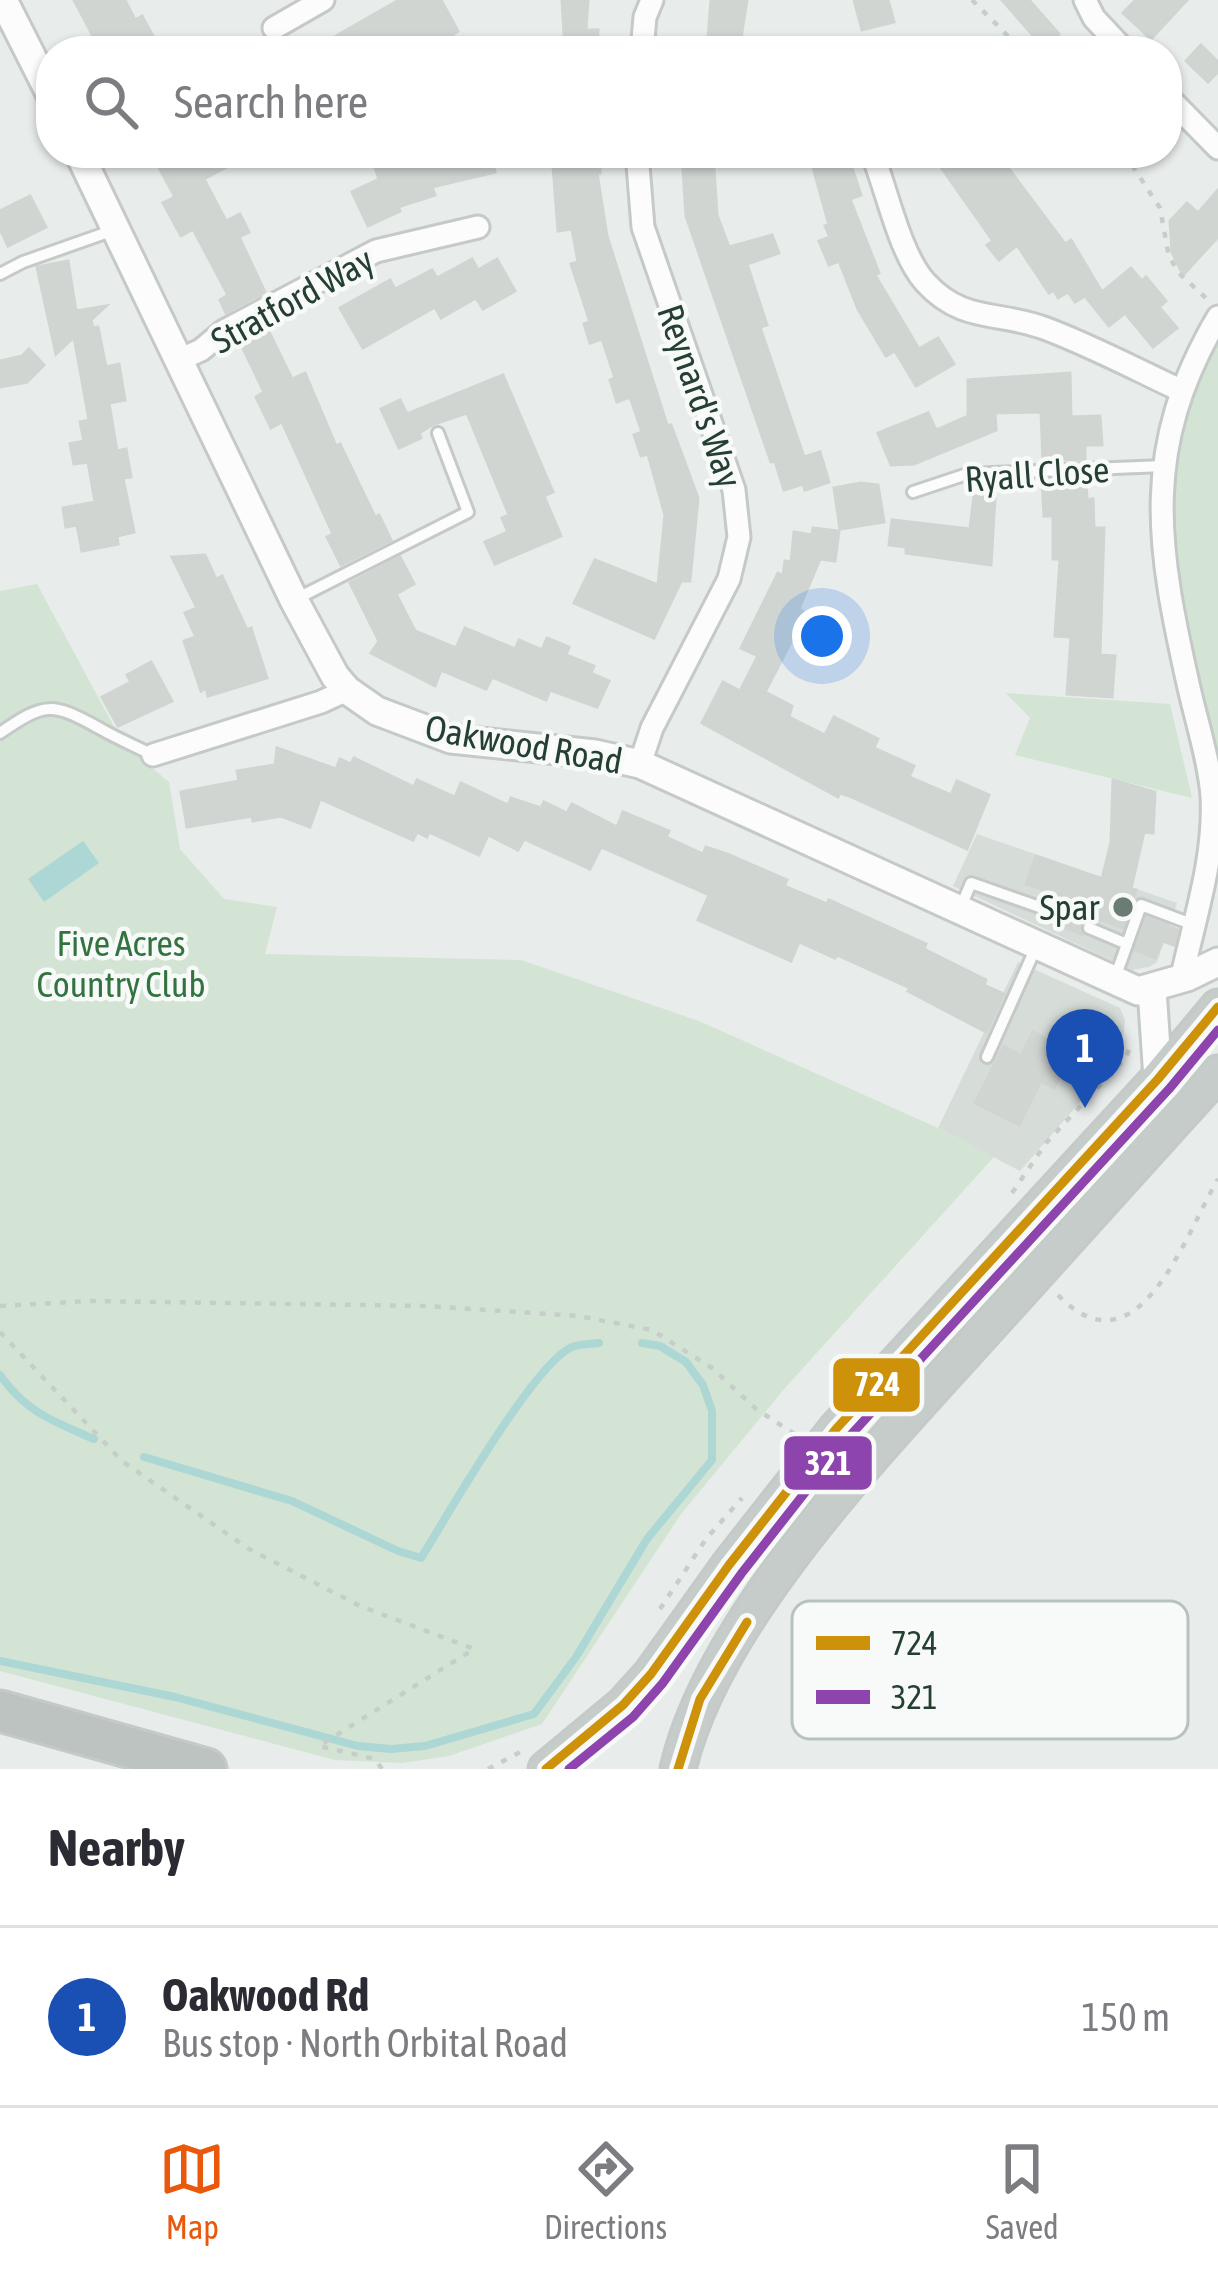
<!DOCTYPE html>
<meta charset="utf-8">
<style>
:root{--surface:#fff;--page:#f7f7f7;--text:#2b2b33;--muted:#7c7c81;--line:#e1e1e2;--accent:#ea580c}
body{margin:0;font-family:"Asap Condensed",sans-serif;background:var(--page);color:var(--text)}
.you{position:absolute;left:822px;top:636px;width:42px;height:42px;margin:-30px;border:9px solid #fff;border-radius:50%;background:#1a73e8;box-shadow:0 0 0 18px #1a73e833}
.badge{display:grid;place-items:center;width:78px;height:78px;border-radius:50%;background:var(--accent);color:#fff;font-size:39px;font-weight:700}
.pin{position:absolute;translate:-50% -99px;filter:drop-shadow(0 3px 6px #0008)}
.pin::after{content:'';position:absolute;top:63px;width:42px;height:36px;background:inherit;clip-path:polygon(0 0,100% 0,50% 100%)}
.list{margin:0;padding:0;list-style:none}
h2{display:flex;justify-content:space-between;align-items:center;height:156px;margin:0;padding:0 48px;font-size:51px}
h2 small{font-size:39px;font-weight:400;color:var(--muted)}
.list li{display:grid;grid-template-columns:78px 1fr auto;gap:36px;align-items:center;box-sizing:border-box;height:180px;padding:0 48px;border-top:3px solid var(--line)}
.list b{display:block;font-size:45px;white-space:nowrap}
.list p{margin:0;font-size:39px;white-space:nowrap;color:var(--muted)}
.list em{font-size:39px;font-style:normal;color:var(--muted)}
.icon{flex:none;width:66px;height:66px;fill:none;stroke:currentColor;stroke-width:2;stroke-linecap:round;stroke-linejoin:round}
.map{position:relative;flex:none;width:1218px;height:1769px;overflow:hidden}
.search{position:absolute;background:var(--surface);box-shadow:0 3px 9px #0004;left:36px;right:36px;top:36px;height:132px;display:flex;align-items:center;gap:30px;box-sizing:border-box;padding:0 42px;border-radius:48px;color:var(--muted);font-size:45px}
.sheet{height:336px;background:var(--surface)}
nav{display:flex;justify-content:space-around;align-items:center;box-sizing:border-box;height:168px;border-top:3px solid var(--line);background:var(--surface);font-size:33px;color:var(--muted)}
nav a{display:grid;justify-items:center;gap:6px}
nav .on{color:var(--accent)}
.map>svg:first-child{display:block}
.built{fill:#d6ddd9}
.green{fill:#d3e4d5}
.water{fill:#acd7d4}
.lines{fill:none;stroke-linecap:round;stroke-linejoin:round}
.stream{stroke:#acd7d4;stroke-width:8}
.building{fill:#d0d5d2;stroke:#d1d5d2;stroke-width:3}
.service-casing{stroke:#c5c9c7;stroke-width:16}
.minor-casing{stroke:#c5c9c7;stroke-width:27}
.tertiary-casing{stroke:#c5c9c7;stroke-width:33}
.trunk-casing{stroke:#c3cac7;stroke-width:39}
.motorway-casing{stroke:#c3cac7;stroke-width:45}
.path{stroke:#c7cec9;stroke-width:4.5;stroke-dasharray:6 9;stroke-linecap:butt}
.service{stroke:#fcfcfc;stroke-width:10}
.minor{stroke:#fcfcfc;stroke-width:21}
.tertiary{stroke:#fcfcfc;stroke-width:27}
.trunk{stroke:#c6ccca;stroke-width:33}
.motorway{stroke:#bdc3c0;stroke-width:39}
.bus-1-casing{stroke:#f7faf8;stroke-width:18}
.bus-2-casing{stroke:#f7faf8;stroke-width:18}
.bus-1{stroke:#cd910a;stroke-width:9}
.bus-2{stroke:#8e44ad;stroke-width:9}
.poi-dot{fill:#6a7c73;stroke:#f7faf8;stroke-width:4.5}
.labels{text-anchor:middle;stroke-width:9;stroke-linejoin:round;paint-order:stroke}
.street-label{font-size:36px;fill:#263f33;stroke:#f7faf8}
.poi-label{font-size:36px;fill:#263f33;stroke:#f7faf8;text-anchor:end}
.park-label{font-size:36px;fill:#33733f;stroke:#f7faf8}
.key{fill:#f7faf8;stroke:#b8c2bd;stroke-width:3}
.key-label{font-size:33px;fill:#263f33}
.line-badge{stroke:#f7faf8;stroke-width:4.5}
.badge-label{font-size:33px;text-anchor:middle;font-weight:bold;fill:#fff}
</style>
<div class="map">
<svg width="1218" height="1769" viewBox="0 0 1218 1769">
<rect width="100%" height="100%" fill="#e8ecea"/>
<g class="built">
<path d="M977,834l200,69 -20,59 -8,5 -17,3 -179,-84z"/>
<path d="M1018,962l102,46 5,12 -4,35 -101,116 -82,-43z"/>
</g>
<g class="green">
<path d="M1218,340v411c-32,-112 -62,-249 -28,-364 4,-16 18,-33 28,-47z"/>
<path d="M37,584l87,161 45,37 11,67 44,50 53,8 -12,47 256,6 178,61 239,107 56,29 -209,231 -104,126 -139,210 -93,32 -47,7 -67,-3 -335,-89v-1080z"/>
<path d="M1006,693l164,11 22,94 -177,-43 15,-37z"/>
</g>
<path class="water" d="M83,841l16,22 -55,39 -16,-23z"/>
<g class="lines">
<g class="stream">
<path d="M0,1375c27,38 53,46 94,64"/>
<path d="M144,1457l148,44 106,50 23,7c25,-40 113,-195 151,-211 7,-3 19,-3 27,-4"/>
<path d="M0,1661l175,36 183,49 33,3 34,-3 109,-32 42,-57 71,-118 65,-79v-49l-9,-26 -17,-23 -26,-16 -18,-3"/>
</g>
</g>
<g class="building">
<path d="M74,0h51l10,20 7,-4 19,35h-60z"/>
<path d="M399,0h42l17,31 -27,19 -6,-10 -21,11h-94z"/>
<path d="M562,0h26l-2,30h12l-1,21h-32z"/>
<path d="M711,0h36l-8,51h-32z"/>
<path d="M854,0h34l6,22 -32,8z"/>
<path d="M1002,0h27l30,34 -15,14z"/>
<path d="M1136,0h51l-36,39 -28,-26z"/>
<path d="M1201,45l17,17v10l-10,10 -22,-21z"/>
<path d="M151,153h102l-49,26 22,42 14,-7 9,18 -10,5 26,55 -39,21 -6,-13 8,-5 -35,-66 -12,7 -18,-33 12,-6z"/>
<path d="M412,153h81l2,19 -63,15 3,8 -37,12 2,4 -32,15 -16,-34 27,-13 -5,-14z"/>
<path d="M552,153h48v20h-3l10,63 60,189h4l27,73 -8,83h-9l-27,57 -80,-35 21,-43 63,25 7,-70 -17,-61 -7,2 -7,-21 8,-3 -12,-35 -13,5 -7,-22 5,-2 -13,-39 -12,4 -6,-19 6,-2 -19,-58 7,-2 -6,-33 -14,2z"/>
<path d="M682,153h31l4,62 12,32 43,-12 7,18 -32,11 20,61 -7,2 44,130 16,-5 9,30 -24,8 -2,-6 -19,6 -9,-29 -4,1 -85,-246z"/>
<path d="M809,153h38l14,42 -11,4 29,74 -4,2 44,74 19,-11 16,26 -38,22 -21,-35 -9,5 -28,-47 -19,-48 -10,4 -10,-24 11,-4 -5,-11 4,-1z"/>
<path d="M931,153h66l68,91 6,-4 31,52 29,-24 11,13 4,-4 20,24 -7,6 18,21 -24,19 -28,-34 -16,13 -24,-30 -10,6 -7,-10 -10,6 -4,-8 -5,3 -32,-48 -18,15 -12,-15 6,-4z"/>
<path d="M1218,190v47l-35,38 -11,-23 -2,-31 17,-18 11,10z"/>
<path d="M30,196l16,31 -38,19 -8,-17v-18z"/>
<path d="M472,259l6,11 19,-11 18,32 -32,18 -7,-11 -35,20 -6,-11 -72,41 -23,-40 50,-28 5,9 37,-19 5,8z"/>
<path d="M68,261l8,50 30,-5 -15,14 2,8 5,-1 8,40 13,-3 6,36 -16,3 8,48 9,-2 5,28 -8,1 11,54 -17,4 1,8 -36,7 -5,-26 -11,2 -3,-19 32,-6 -7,-40 -14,2 -4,-20 14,-3 -4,-19 9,-2 -15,-83 -18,17 -19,-87z"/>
<path d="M266,326l26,53 13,-6 31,73 4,-2 35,73 4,-2 12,25 -50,25 -14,-28 6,-3 -51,-112 -11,6 -15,-31 8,-5 -25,-52z"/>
<path d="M29,349l15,16 -17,17 -27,5v-26l22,-5z"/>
<path d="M1070,373l1,44 29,-1 2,29h-17v14l-42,2 -2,-49 -46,1 1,17 -82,34 -23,1 -13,-32 50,-20 8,17 32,-14v-36z"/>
<path d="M503,375l50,117 -9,4 17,40 -66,28 -10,-22 23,-10 -6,-14 7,-3 -42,-102 -33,11 -15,9 2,5 -22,10 -18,-39 19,-9 7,14z"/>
<path d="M1086,479l1,21 6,-1 1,29h10l-4,127 15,1 -3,41 -45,-3 4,-57 -16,-1 5,-77h-7v-43h-9l-2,-35z"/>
<path d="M861,483l17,2 6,37 -44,7 -6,-41z"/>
<path d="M974,496l21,2 -4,67 -85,-12v-6l-17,-2 3,-25 78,9z"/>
<path d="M813,528l26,3 -4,30 -15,-2 -21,50 7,4 -41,79 27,14 -3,11 36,18 9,-18 44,22 -4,9 40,18 -5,11 42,18 6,-14 32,14 -22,54 -118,-53 -9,-3 -2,4 -136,-74 21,-41 17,9 18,-35 -17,-8 37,-75 5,3 2,-15 6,1 3,-30 18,3z"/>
<path d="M205,555l11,24 6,-3 25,54 4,-2 16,50 -59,18 -2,-8 -5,3 -17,-50 12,-4 -11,-24 12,-5 -25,-51z"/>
<path d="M400,557l14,27 -18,10 19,37 41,17 9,-20 50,21 4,-9 23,10 5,-12 22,9 -3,8 28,11 -3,7 18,8 -12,26 -47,-17 -4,10 -54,-23 -6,12 -45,-19 -6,16 -64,-33 8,-12 -29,-58z"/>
<path d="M151,662l21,39 -54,25 -16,-29 29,-15 -4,-7z"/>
<path d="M277,748l59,21 4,-10 11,5 3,-6 60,29 3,-7 38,17 6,-14 47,22 3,-7 30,10 3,-6 23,11 5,-9 45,23 6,-15 46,19 -3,6 37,17 3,-7 21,7 60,26 -3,6 43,18 2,-4 97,44 -2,5 62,31 -2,5 20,9 -18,38 -78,-41 2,-3 -73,-33 -2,3 -36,-16 -8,19 -93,-41 11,-25 -108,-48 -11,22 -66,-30 -6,11 -30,-15 -9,20 -50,-23 -2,5 -10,-5 -4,8 -93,-41 -10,28 -29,-11 -28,5 -1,-5 -65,11 -6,-35 58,-11 -2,-10 38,-6z"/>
<path d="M1113,780l42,12 -2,41 -9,-1 -13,57 5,1 -13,38 -30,-11 -12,6 1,11 -38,-13 13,-9 -6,-11 3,-8 -28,-9 10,-28 66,23 9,-37z"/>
<path d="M1147,918l31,12 -4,15 -11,-4 -8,17 -20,-8z"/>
<path d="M1033,1032l39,20 -18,36 -13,-7 -22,44 -44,-22 29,-57 17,10z"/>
</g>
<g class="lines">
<defs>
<g id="service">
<path d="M0,274l23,-12 91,-32"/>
<path d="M913,492l54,-18 197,-8"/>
<path d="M294,600l174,-88 -30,-79"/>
<path d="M0,733c45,-31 52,-31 99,-5 17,10 36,18 54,27"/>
<path d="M960,909l11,-26 77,27"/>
<path d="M1089,928l38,16"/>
<path d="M1115,978l26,-73 53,20"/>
<path d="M987,1057l50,-112"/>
</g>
<g id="minor">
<path d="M1085,0l9,18 31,33"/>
<path d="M274,28l49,-28"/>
<path d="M642,51l3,-34 7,-17"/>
<path d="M1167,96l51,52"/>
<path d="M637,153l6,74 91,263 5,47 -10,42 -77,149 -12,36"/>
<path d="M875,161c13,35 26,94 50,121 37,41 73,29 119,46 46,17 91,41 136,62"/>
<path d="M177,361l24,-11 23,-19 152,-80 102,-24"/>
<path d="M153,755l168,-53 26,-12"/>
<path d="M1187,977l-3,-10c13,-56 31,-113 28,-171 -3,-36 -15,-73 -23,-108 -32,-142 -49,-239 29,-371"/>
</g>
<g id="tertiary">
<path d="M3,0l48,95"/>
<path d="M79,153l215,447 41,76 12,14 30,21 74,28 144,15 45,10 498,227 49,-14 31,-15"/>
<path d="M1152,989l6,90"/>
</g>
<g id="trunk">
<path d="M546,1769l77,-64 28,-31 78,-109 107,-136 322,-350 60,-72"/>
<path d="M678,1769c34,-147 194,-313 294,-424 82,-91 164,-181 246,-272"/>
</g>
<path id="motorway" d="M0,1711l206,58"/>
</defs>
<use href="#service" class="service-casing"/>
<use href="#minor" class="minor-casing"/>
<use href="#tertiary" class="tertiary-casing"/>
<use href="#trunk" class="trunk-casing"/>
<use href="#motorway" class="motorway-casing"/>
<g class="path">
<path d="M972,0l51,51"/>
<path d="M1124,153l36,55 9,49 12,18 27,25"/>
<path d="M1012,1193l34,-50 81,-87 2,-7"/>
<path d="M1058,1295c80,83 127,-60 160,-116"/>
<path d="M0,1306l89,-5 338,5 151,10 74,14 60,38 44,41 42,27"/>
<path d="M0,1332l122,129 127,88 111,57 114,43 -155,97 56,13 7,10"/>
<path d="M660,1609l46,-70 36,-41"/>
<path d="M488,1769l38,-20"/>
</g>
<use href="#service" class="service"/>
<use href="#minor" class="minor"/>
<use href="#tertiary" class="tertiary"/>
<use href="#trunk" class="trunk"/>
<use href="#motorway" class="motorway"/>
<defs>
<g id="bus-1">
<path d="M546,1769l77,-64 28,-31 78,-109 107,-136 322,-350 60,-72"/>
<path d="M678,1769l22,-70 47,-77"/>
</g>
<path id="bus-2" d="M569,1769l64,-52 29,-33 79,-110 106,-135 322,-350 49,-59"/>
</defs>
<use href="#bus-1" class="bus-1-casing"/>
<use href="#bus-2" class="bus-2-casing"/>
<use href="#bus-1" class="bus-1"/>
<use href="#bus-2" class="bus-2"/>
</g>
<circle class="poi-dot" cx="1123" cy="907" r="12"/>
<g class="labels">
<g class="street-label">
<text transform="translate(292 300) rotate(-29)" y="13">Stratford Way</text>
<text transform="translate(700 396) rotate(71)" y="13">Reynard's Way</text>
<text transform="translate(1037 474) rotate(-4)" y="13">Ryall Close</text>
<text transform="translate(524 744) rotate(10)" y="13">Oakwood Road</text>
</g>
<g class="poi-label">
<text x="1099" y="920">Spar</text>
</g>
<g class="park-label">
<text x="121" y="956">Five Acres<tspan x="121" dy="41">Country Club</tspan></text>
</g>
</g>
<rect x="792" y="1601" width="396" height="138" rx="18" class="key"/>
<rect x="816" y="1636" width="54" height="14" fill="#cd910a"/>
<rect x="816" y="1690" width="54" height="14" fill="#8e44ad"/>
<g class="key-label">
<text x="891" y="1655">724</text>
<text x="891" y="1709">321</text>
</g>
<g class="line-badge">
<rect x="831" y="1356" width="91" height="58" rx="12" fill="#cd910a"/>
<rect x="782" y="1434" width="92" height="58" rx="12" fill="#8e44ad"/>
</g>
<g class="badge-label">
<text x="877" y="1396">724</text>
<text x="828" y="1475">321</text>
</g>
</svg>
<div class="you"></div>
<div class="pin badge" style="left:1085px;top:1108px;background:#1a4fb4">1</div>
<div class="search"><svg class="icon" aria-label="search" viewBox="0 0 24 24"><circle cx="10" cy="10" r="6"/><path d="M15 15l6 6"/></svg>Search here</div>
</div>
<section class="sheet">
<h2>Nearby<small></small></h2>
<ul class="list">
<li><span class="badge" style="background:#1a4fb4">1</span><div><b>Oakwood Rd</b><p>Bus stop · North Orbital Road</p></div><em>150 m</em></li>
</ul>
</section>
<nav>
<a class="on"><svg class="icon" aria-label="map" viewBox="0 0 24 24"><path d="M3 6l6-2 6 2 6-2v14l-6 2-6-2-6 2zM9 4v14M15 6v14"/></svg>Map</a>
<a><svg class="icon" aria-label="directions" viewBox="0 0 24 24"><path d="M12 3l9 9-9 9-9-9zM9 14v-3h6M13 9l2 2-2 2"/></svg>Directions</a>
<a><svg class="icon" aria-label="saved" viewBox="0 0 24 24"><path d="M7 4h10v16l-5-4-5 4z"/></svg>Saved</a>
</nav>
